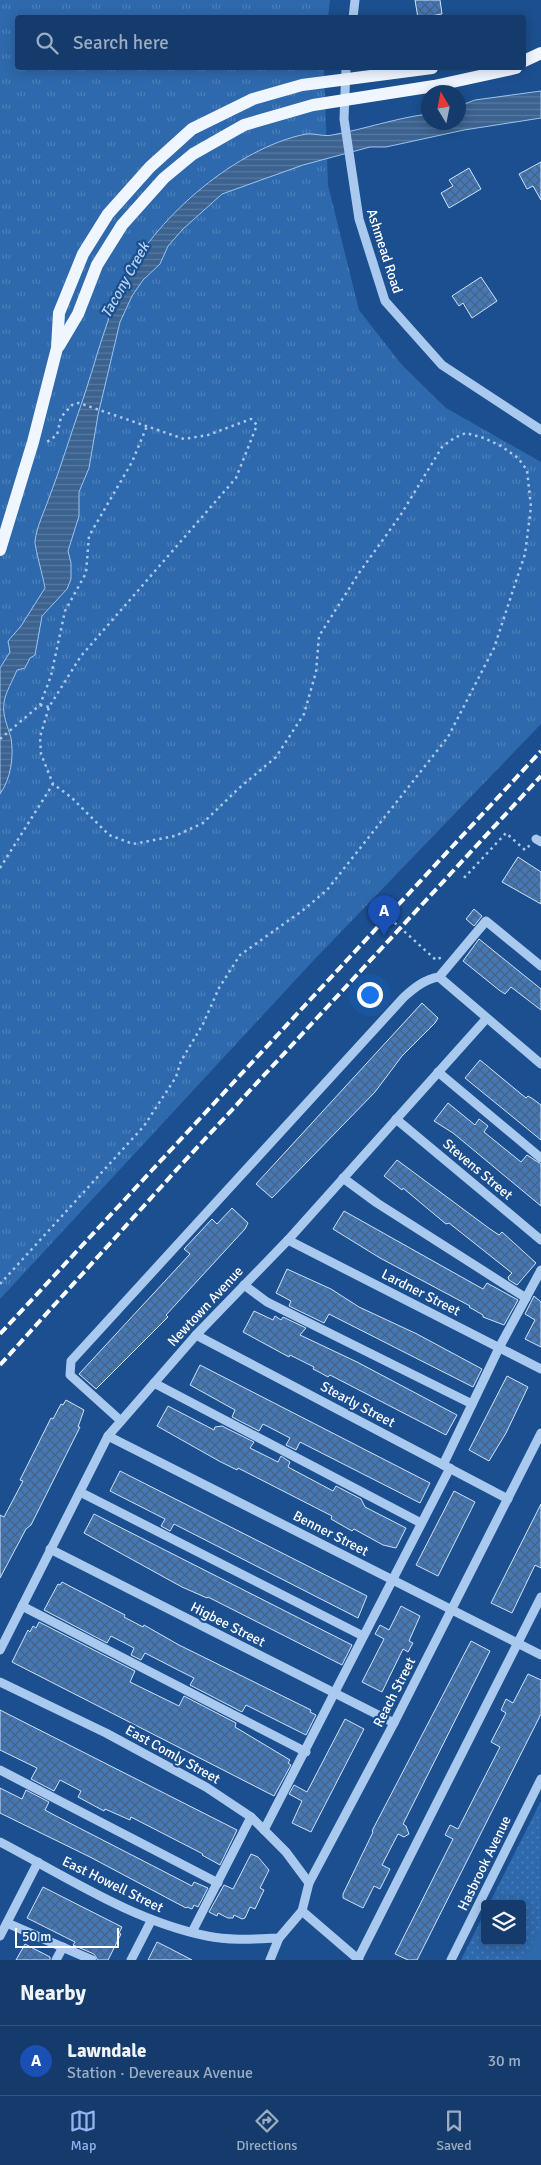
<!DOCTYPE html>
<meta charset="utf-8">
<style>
:root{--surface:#143b6b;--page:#214673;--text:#f1f3f6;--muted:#9dadc1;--line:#33557e;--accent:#95b2f1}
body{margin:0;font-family:Signika,sans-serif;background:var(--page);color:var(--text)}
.controls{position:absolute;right:15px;bottom:15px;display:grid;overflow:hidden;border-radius:5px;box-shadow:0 2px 12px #0003}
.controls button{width:45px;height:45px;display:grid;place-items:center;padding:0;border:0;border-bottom:1px solid var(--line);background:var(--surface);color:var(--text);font:25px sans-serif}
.compass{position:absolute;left:421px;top:85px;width:45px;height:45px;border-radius:50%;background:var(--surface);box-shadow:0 2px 12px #0003;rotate:350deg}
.scale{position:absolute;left:15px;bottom:12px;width:104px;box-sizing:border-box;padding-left:5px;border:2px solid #fff;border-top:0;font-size:14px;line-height:18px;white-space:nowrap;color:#fff;-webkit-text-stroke:4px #1b4f8f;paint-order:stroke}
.you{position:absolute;left:369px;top:994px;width:18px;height:18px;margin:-12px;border:4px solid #fff;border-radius:50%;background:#1a73e8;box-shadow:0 0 0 8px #1a73e833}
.badge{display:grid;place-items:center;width:32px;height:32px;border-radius:50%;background:var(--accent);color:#fff;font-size:16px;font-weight:700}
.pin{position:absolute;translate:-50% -41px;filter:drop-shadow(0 1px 2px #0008)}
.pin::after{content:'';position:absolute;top:26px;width:18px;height:15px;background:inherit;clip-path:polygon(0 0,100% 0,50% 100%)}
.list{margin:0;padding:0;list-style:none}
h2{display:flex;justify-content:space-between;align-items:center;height:65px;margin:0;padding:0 20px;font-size:21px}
h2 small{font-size:16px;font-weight:400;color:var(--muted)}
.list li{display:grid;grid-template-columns:32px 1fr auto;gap:15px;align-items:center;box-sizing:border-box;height:70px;padding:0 20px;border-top:1px solid var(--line)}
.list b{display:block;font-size:19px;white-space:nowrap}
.list p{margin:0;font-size:16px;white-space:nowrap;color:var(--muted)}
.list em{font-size:16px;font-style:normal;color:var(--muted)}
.icon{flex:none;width:28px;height:28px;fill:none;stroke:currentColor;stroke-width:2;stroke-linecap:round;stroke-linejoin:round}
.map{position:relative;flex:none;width:541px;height:1960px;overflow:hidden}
.search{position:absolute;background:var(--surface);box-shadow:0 2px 12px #0003;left:15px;right:15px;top:15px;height:55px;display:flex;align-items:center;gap:12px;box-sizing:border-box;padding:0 18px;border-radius:5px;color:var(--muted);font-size:19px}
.sheet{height:135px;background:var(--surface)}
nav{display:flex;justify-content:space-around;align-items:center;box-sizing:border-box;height:70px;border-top:1px solid var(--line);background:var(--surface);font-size:14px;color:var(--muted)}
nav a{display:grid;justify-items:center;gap:2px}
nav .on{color:var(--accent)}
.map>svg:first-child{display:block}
.grass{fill:url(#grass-tufts)}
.park{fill:url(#park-dots)}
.garden{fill:#2e69ad}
.water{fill:url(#water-rules);stroke:#9cc4f0}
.building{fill:url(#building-cross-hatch);stroke:#cfe3fa}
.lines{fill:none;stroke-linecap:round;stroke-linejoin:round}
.path{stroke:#a9c9ee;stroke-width:2.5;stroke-dasharray:2.5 4;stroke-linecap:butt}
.minor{stroke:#a9c9ee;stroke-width:9}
.major{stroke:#f0f6ff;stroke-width:12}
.rail{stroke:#fff;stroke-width:4;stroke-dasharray:9 4;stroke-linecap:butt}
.labels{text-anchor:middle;stroke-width:4.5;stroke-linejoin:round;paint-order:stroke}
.street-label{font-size:14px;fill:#fff;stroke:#1b4f8f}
.water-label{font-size:15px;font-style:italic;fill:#b5d3f5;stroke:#1b4f8f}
</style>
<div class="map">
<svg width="541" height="1960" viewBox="0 0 541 1960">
<defs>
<pattern id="grass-tufts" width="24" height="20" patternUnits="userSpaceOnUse" patternTransform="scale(1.25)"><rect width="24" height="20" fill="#2e69ad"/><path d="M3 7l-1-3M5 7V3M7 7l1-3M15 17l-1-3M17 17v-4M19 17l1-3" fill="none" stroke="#4d80b9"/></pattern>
<pattern id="park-dots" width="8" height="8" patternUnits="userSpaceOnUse" patternTransform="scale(1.25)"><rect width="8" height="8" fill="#2e69ad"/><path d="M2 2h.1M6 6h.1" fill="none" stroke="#4d80b9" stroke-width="1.8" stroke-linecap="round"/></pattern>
<pattern id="water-rules" width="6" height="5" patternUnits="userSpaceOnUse" patternTransform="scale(1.25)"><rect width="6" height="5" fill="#3c6290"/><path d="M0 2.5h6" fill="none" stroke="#597aa1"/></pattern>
<pattern id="building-cross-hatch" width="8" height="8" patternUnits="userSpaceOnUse" patternTransform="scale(1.25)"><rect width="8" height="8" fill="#4478b7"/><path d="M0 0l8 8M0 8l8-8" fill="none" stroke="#486282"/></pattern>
</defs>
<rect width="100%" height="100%" fill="#1b4f8f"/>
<path class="grass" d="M0,0h330l-2,17 -310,1v50h306l4,117 31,125 43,55 44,43 95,54v262l-228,237 -313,338z"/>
<path class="park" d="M541,1801v159h-80l24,-48v29h37v-37h-33z"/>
<path class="garden" d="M541,1924v36h-17z"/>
<path class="water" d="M541,91v27l-77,12 -78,17h-16l-67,18 -81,29 -39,35 -15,17 -8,18 -17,16 -11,16 -12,26 -22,93 -9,53 -10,24v24l-11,35 3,12v16l-4,10 -25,27 -7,39 -5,3 -5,10 -8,2c-4,10 -12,23 -13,33 -2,12 4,24 7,35 3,19 0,40 -11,56v-126l10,-16 -2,-11 13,-15 24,-38c-1,-7 -11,-44 -10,-47 2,-15 9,-29 14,-43 12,-31 21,-62 32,-93 15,-43 25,-89 46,-129 32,-61 110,-128 179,-142 9,-1 18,3 26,1 33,-6 64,-17 96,-21v8h30l1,-16 16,-6z"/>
<g class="building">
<path d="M415,0h25l2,14 -24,4z"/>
<path d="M541,162v38l-8,-14 -6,3 -8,-15z"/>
<path d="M469,168l12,21 -32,19 -8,-15 12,-7 -4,-6z"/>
<path d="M481,277l16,24 -25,17 -9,-15 -4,3 -7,-10z"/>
<path d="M518,857l23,15v32l-39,-22z"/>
<path d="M474,909l8,7 -8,10 -8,-7z"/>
<path d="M479,939l62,50v21l-30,-23 -6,7 -6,-4 -36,-29z"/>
<path d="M422,1003l16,15 -3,5 -33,33 -27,36 -103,106 -16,-14z"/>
<path d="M480,1060l46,38 2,-2 5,3 8,6v35l-76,-62z"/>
<path d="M448,1103l27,22 4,-6 9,7 -4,6 37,30 6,-7 14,9v42l-88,-73 -19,-12z"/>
<path d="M397,1160l93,69 9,6 3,-3 34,31 -19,22 -8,-5 -1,-3 4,-4 -63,-50 -3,1 -43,-36 -1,2 -18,-14z"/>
<path d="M232,1208l16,15 -3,6 -79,86 2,2 -72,72 -17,-15 111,-120 -6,-5 28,-30 5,5z"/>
<path d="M344,1211l130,73 9,5 4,-6 31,17 -14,25 -21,-8v-2l-14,-8 1,-1 -90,-48 -47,-29z"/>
<path d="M287,1269l44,20 28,18 58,27 65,35 -9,18 -144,-73 -5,9 -35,-17 2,-5 -15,-8z"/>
<path d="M534,1296l7,6v45l-16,-8 10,-19 -10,-6z"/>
<path d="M254,1311l19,9 2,-4 6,4 2,-3 23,11 -6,7 57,27 100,53 -11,20 -116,-60 -2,2 -9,-5 -6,-3 1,-2 -24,-12 -1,2 -46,-25z"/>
<path d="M200,1365l230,118 -10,20 -120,-61 -4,8 -10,-5 4,-7 -27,-14 -4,7 -27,-14 3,-7 -45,-25z"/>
<path d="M507,1376l21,11 -22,46 -17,28 -20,-11z"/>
<path d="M66,1400l18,10 -6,17h2l-49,98 -5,4 -26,49v-63l4,2 19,-36 -3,-1 31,-62 2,1 8,-15 2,1z"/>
<path d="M168,1406l46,24 1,-3 7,-1 32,16 -4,6 28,14 3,-6 9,6 -2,5 45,24 3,-5 25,13 4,8 41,21 -10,20 -13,-3 -29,-16 -2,2 -21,-12 1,-3 -94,-48 -1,2 -18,-9 -62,-35z"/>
<path d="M120,1471l247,125 -9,22 -184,-94 -4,7 -9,-5 4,-7 -55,-28z"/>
<path d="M454,1491l21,11 -37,74 -22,-11z"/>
<path d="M541,1504v64l-6,-3 -23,48 -21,-10z"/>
<path d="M94,1514l258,131 -10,20 -134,-68 -1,1 -25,-11 -98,-54z"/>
<path d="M62,1582l63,33 -1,2 19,10 1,-2 35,20 132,65 -1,2 6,3 -10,20 -60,-30 -4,7 -52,-27 4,-7 -16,-8 -33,-17 -4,7 -10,-5 3,-7 -23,-12 -4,7 -63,-33 14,-26 2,1z"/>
<path d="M401,1606l19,10 -11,25 4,2 -5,9 -5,-3 -21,43 -20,-10 22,-43 -9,-5 5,-9 9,5z"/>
<path d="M39,1622l96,49 -5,11 49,24 5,-10 52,27 -1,4 55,33 -2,3 3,2 -17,31 -262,-134 16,-32 2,2 3,-6 3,2z"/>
<path d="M471,1641l19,10 -87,173 3,2 3,8 -5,3 -6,-3 -16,31 8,4 -10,20 -6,-3 -11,22 -20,-10v-4l30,-62 -1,-1z"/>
<path d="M528,1674l13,6v34l-124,246h-9l-13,-6 58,-115 -8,-4 5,-10 8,4 42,-82 -9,-5 15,-29 -5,-3 5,-11 7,4z"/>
<path d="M0,1710l237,120 -17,35 -18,-10 1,-1 -72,-37 -1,3 -25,-11 -1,2 -26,-14 3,-6 -21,-11 -6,11 -23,-12 6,-11 -37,-18z"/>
<path d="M345,1719l19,10 -53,103 -19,-9 10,-22 -13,-7 5,-9 13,7z"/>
<path d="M0,1788l22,11 4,-9 23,12 -4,8 11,6 136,70 2,-4 14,6 -10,19 -4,-2 -2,4 -5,-2 -1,1 -96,-51 -90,-44z"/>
<path d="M251,1854l7,3 11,13 -9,18 4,2 -9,19 -5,-2 -5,11 -3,1 -8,-4 -1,3h-5l-10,-5 -1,3 -8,-4 15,-27 9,4z"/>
<path d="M43,1887l79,40 -3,6 2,1 -13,26h-10l-4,-6 -21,-9 2,-3 -48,-24z"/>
<path d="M157,1942l14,7 21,11h-44z"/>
<path d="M25,1944l25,13v3h-34z"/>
</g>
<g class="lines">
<g class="path">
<path d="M40,705l9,2"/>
<path d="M0,739l40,-34 11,-29 14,-65 21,-38 3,-37 43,-74 15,-36"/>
<path d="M0,868l53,-84"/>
<path d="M464,876l1,1 41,-44 19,17 5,-5"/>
<path d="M385,914l51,46 6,-3"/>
<path d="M0,1284l144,-158 32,-49 5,-16 22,-37 16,-36 21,-33 62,-44 25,-21 121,-153 46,-89 31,-94 6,-47 -4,-37 -9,-12 -17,-12 -17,-8 -18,-5 -12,5 -12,9 -42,69 -41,57 -40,63 -3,36 -12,42 -28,43 -38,32 -35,34 -28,13 -42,8 -24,-9 -38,-38 -18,-13 -12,-30 -1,-17 9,-30 32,-51 155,-178 21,-53 -6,-6 -43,16 -24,4 -105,-36 -6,1 -12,13 -4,18 -10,7"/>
</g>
<g class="minor">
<path d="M353,18l2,-18"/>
<path d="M346,68l-2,51 15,100 26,82 57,64 99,65"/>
<path d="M536,839l5,3"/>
<path d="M439,977l102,87"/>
<path d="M438,1072l103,86"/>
<path d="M396,1119l145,121"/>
<path d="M343,1178l34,25 149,95"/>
<path d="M288,1240l253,129"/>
<path d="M244,1285l23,17 205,102"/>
<path d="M196,1335l312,164"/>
<path d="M154,1383l267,140"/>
<path d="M121,1421l-51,-46 1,-14 333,-364c10,-9 21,-18 35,-20l47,-56 55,45"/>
<path d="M108,1436l433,219"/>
<path d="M443,1465l56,-117 42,-78"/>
<path d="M80,1492l283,144"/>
<path d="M50,1549l344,174"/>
<path d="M22,1606l284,146"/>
<path d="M0,1650l108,-214 88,-101 92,-95 198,-221"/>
<path d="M0,1682l106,51 100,54 45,30 35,35 23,31"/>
<path d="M0,1770l218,113"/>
<path d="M264,1830l186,-362"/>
<path d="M0,1842c67,35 133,79 207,94 23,5 49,3 72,2"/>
<path d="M302,1911l57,49"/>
<path d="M7,1923l85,37"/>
<path d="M192,1932l59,-115"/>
<path d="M0,1936l38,-74"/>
<path d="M358,1959l183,-362"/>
<path d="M56,1960l7,-13"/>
<path d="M131,1960l20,-39"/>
<path d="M270,1960l9,-22 23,-27 7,-28 85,-160 147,-290"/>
<path d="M451,1960l90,-181"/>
</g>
<g class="major">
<path d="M524,61l17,-8"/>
<path d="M59,346l19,-32 19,-49 25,-40 42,-47 29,-24 51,-29 69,-20 121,-19 82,-18"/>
<path d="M0,550l33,-108 24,-94 2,-35 24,-59 25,-40 42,-47 42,-38 61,-30 49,-14 130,-17"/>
</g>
<g class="rail">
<path d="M0,1334l541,-583"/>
<path d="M0,1365l180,-199 361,-390"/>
</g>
</g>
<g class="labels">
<g class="street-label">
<text transform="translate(385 251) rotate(72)" y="5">Ashmead Road</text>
<text transform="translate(478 1169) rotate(40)" y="5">Stevens Street</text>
<text transform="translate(421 1292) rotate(27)" y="5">Lardner Street</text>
<text transform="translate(205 1306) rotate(-47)" y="5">Newtown Avenue</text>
<text transform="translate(358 1404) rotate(28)" y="5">Stearly Street</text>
<text transform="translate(331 1533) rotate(27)" y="5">Benner Street</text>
<text transform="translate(228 1624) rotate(27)" y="5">Higbee Street</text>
<text transform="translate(394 1692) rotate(-63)" y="5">Reach Street</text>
<text transform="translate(173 1754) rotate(29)" y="5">East Comly Street</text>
<text transform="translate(484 1863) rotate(-64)" y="5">Hasbrook Avenue</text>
<text transform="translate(113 1884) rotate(26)" y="5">East Howell Street</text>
</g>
<g class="water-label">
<text transform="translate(125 280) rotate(-61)" y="5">Tacony Creek</text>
</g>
</g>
</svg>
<div class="controls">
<button><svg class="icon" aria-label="layers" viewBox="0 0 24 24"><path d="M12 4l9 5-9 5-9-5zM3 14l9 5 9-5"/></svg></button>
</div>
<svg class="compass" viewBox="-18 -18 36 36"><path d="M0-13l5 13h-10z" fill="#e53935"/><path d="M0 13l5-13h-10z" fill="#9dadc1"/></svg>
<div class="scale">50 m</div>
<div class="you"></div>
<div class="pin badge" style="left:384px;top:936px;background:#1a4fb4">A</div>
<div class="search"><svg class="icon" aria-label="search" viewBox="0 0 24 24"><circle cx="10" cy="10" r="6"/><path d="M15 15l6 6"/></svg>Search here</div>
</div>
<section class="sheet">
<h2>Nearby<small></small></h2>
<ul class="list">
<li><span class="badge" style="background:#1a4fb4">A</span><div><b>Lawndale</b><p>Station · Devereaux Avenue</p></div><em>30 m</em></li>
</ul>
</section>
<nav>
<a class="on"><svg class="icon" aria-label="map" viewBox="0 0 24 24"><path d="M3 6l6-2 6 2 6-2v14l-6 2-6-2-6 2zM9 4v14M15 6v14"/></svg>Map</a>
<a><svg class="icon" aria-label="directions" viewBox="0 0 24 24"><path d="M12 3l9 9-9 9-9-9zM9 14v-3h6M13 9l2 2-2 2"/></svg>Directions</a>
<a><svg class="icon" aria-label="saved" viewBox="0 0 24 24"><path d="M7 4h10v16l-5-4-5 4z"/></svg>Saved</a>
</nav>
